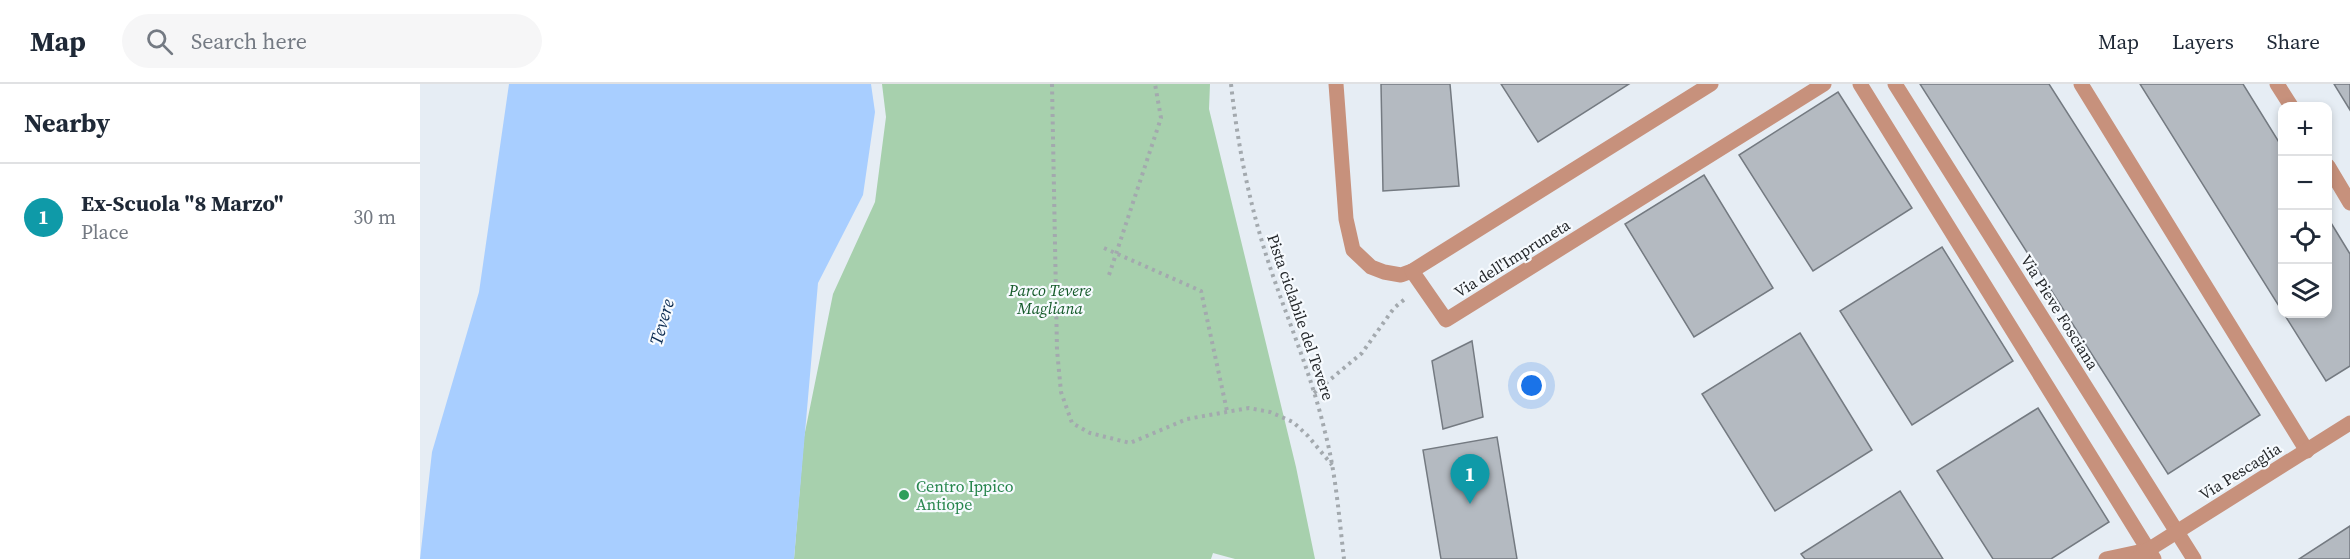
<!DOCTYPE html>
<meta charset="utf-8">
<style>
:root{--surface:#fff;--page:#f6f6f7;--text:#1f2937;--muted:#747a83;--line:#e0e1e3;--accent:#1377df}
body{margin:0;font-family:"Source Serif 4",serif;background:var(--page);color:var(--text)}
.controls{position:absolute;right:18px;top:18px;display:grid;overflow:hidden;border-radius:12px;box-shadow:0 3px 9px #0003}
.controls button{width:54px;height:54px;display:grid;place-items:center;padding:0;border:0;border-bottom:2px solid var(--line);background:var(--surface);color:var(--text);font:30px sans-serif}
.you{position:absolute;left:1112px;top:302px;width:21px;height:21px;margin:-15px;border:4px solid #fff;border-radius:50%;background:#1a73e8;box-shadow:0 0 0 9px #1a73e833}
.badge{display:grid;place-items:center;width:39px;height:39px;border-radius:50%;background:var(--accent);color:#fff;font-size:20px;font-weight:700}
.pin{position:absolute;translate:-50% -50px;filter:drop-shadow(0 2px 3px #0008)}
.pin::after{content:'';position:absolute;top:32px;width:21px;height:18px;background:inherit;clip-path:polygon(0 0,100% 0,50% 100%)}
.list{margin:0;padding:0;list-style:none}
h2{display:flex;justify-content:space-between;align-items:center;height:78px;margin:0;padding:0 24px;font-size:26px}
h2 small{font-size:20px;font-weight:400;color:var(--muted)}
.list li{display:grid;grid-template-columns:39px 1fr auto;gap:18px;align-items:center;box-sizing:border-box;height:108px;padding:0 24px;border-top:2px solid var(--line)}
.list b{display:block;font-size:22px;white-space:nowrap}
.list p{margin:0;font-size:20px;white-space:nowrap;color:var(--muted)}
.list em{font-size:20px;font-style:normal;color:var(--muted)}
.icon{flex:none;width:33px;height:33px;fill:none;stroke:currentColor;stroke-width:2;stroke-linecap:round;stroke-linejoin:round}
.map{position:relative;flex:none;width:1930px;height:475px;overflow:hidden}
header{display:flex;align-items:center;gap:36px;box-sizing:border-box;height:84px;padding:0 30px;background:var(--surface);border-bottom:2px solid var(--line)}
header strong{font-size:28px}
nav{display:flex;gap:33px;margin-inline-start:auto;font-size:21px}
.search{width:420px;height:54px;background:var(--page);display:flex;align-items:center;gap:15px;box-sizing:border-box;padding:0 21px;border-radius:33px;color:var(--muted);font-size:22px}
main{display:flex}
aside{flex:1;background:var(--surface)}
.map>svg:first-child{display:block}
.green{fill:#a7d0ad}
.water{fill:#a8ceff}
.building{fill:#b4bac1;stroke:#747a81;stroke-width:1.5}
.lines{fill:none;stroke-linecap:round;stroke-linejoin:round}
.path{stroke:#a3a9ae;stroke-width:4;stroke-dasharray:3 4.5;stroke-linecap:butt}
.minor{stroke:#c7917c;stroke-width:15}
.leisure-dot{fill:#2e9e5b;stroke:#f6fafe;stroke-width:2}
.labels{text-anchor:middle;stroke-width:4.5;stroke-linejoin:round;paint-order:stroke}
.street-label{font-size:16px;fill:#25282b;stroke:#f6fafe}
.park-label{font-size:16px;font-style:italic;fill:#145a29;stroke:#f6fafe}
.leisure-label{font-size:16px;fill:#27864d;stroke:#f6fafe;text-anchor:start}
.water-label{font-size:18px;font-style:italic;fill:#0a2a50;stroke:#f6fafe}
</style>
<header>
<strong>Map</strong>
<div class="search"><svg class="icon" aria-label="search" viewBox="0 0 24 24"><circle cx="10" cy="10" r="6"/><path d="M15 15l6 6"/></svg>Search here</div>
<nav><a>Map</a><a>Layers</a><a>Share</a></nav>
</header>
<main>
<aside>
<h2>Nearby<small></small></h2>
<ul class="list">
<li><span class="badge" style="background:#0f9aa8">1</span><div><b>Ex-Scuola &quot;8 Marzo&quot;</b><p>Place</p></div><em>30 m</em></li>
</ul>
</aside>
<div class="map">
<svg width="1930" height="475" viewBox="0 0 1930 475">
<rect width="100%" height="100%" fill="#e6edf4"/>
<path class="green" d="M462,0h328l-1,25 87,358 19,92h-80l-22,-6 -2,6h-417l10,-122 29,-143 42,-92 11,-85z"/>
<path class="water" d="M89,0h362l4,28 -12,83 -45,88 -24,276h-374l12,-107 47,-160z"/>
<g class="building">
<path d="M961,0h69l9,102 -76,5z"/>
<path d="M1081,0h128l-91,58z"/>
<path d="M1500,0h129l211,331 -92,59z"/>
<path d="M1720,0h103l39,63v164z"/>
<path d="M1914,0h16v26z"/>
<path d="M1418,8l74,116 -99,63 -74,-116z"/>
<path d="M1284,91l69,113 -79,49 -69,-113z"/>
<path d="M1908,134l22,36v112l-24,15 -42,-67h44z"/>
<path d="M1522,163l71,114 -101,64 -72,-114z"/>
<path d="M1380,249l72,117 -97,61 -73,-117z"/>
<path d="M1052,257l11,76 -40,12 -11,-68z"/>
<path d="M1618,324l71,114 -58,37h-58l-56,-88z"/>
<path d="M1077,353l20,122h-76l-18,-109z"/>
<path d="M1480,407l43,68h-138l-4,-5z"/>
<path d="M1930,442v33h-51z"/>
</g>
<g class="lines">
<g class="path">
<path d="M632,0l5,266 4,42 11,31 18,10 40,10 57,-24 62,-11 21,4 23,10 15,14 24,29"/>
<path d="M811,0c6,55 16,108 32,161 19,63 47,123 62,187 11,42 14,85 19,127"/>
<path d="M684,164l97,43 26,120"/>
<path d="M689,191l52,-157 -6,-34"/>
<path d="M894,309l48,-40 32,-45 11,-9"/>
</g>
<g class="minor">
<path d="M916,0l10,135 7,31 18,17 13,5 17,3 11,-4"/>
<path d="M1291,0l-299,187 34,49 378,-236"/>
<path d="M1440,0l294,475"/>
<path d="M1475,0l299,475"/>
<path d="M1661,0l226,367"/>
<path d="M1857,0l14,22"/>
<path d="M1908,82l22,37"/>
<path d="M1686,475l42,-9"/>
<path d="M1717,475l11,-9 202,-127"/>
</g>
</g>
<circle class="leisure-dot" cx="484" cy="411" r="6"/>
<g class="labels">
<g class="street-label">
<text transform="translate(1092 174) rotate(-32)" y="6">Via dell'Impruneta</text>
<text transform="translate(1640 228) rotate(58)" y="6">Via Pieve Fosciana</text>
<text transform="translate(881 233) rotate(71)" y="6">Pista ciclabile del Tevere</text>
<text transform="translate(1820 387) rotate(-32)" y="6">Via Pescaglia</text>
</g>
<g class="park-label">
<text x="630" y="212">Parco Tevere<tspan x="630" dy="18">Magliana</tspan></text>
</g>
<g class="leisure-label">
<text x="496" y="408">Centro Ippico<tspan x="496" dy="18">Antiope</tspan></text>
</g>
<g class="water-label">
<text transform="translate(242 238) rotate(-74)" y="6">Tevere</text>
</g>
</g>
</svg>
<div class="controls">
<button>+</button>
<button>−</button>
<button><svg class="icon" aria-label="locate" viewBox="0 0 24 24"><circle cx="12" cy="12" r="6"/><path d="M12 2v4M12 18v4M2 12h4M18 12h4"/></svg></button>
<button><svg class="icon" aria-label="layers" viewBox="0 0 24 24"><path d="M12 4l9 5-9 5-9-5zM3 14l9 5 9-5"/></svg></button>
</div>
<div class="you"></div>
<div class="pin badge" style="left:1050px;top:420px;background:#0f9aa8">1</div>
</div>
</main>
